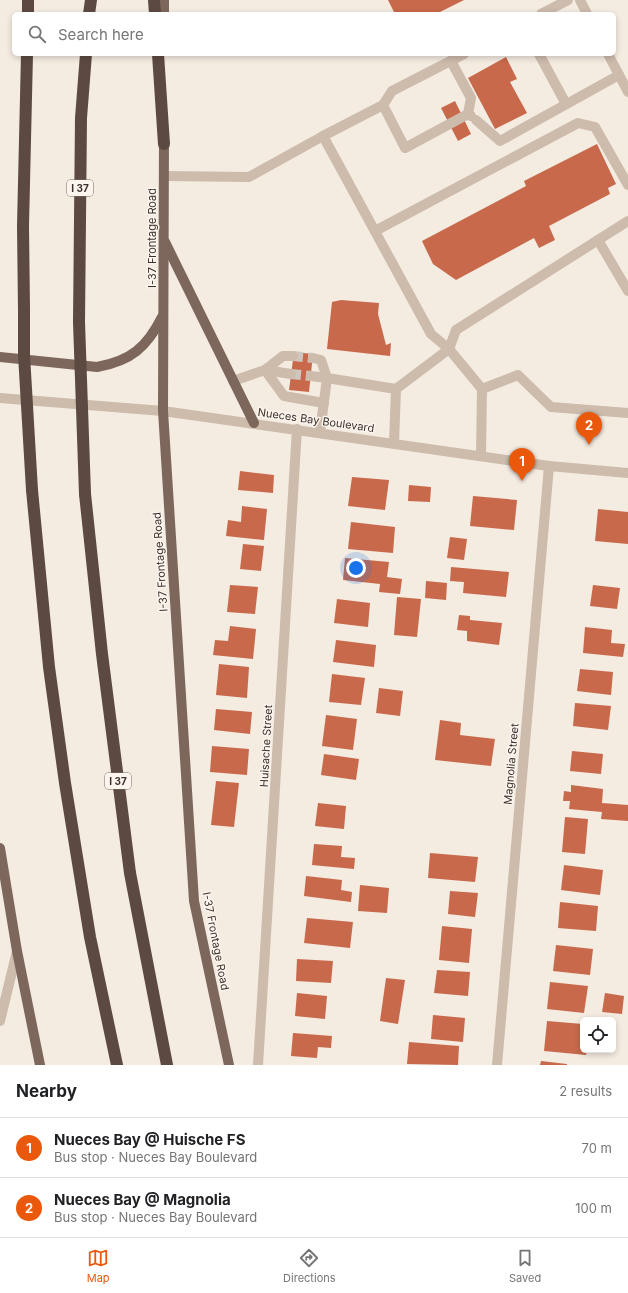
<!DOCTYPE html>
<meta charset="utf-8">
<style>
:root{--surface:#fff;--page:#f6f6f6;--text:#202124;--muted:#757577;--line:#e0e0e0;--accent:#ea580c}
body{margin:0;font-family:Inter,sans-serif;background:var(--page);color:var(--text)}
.controls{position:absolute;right:12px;bottom:12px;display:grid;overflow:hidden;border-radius:6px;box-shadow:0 2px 6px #0003}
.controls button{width:36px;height:36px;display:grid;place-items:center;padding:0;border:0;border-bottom:1px solid var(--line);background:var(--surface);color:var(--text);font:20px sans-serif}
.you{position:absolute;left:356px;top:568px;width:14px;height:14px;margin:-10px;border:3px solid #fff;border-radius:50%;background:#1a73e8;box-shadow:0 0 0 6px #1a73e833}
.badge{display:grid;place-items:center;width:26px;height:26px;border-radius:50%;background:var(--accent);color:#fff;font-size:13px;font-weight:700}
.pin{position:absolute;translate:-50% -33px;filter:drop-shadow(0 1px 2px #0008)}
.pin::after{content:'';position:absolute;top:21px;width:14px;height:12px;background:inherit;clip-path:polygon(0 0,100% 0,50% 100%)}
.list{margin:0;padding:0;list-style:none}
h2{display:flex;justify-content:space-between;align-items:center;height:52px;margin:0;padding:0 16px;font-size:17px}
h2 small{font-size:13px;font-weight:400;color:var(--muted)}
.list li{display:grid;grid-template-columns:26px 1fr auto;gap:12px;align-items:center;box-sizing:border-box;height:60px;padding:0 16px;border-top:1px solid var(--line)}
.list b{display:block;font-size:15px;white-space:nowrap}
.list p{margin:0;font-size:13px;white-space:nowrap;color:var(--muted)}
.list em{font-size:13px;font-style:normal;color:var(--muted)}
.icon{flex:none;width:22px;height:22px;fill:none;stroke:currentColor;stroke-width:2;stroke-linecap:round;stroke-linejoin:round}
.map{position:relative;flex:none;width:628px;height:1065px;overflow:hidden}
.search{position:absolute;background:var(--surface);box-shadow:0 2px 6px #0003;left:12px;right:12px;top:12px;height:44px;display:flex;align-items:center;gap:10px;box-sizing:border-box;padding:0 14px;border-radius:6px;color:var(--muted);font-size:15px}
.sheet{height:172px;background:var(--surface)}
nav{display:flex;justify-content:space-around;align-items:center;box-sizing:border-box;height:56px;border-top:1px solid var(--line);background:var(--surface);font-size:11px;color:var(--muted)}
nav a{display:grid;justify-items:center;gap:2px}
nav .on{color:var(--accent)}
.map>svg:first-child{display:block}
.building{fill:#c8694b}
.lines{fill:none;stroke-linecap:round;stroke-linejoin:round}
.minor-tunnel{stroke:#cfc6bd;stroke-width:10;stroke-dasharray:10 5;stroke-linecap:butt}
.minor{stroke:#cdbbac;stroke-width:10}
.major{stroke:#7d675c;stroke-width:10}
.highway{stroke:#5c4a42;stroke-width:12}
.highway-bridge{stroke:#5c4a42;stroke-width:12}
.labels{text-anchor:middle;stroke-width:3;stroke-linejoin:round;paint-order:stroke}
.shield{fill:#fbf5ee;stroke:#756b66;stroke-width:1}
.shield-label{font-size:10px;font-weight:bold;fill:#3b302b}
.street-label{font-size:11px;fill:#3b302b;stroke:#fbf5ee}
</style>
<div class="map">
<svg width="628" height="1065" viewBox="0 0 628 1065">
<rect width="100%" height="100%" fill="#f4ebe1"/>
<g class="building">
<path d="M388,0h76l-28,14h-41z"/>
<path d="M506,57l11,22 -7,3 17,31 -32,16 -27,-51z"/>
<path d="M455,101l16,33 -13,7 -17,-33z"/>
<path d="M597,144l19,40 -8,4 2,6 -61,32 6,14 -16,8 -5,-10 -78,42 -23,-16 -11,-23 104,-55 -2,-5z"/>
<path d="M341,300l38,3 -1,11 8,31 5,-2 -1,13 -63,-7 5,-47z"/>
<path d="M294,352l19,2 -4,38 -20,-2z"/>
<path d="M240,471l34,4 -1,18 -35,-3z"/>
<path d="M352,477l37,3 -4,30 -37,-4z"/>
<path d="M409,485l22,2 -1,15 -22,-1z"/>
<path d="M473,496l44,4 -3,30 -44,-4z"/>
<path d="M242,506l25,3 -3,31 -38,-4 2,-16 13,2z"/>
<path d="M598,509l30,3v32l-33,-3z"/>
<path d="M351,522l44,5 -2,26 -45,-4z"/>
<path d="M450,537l17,2 -3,21 -17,-2z"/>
<path d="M243,544l21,2 -3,25 -21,-2z"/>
<path d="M345,558l44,4 -2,15 15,2 -2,15 -21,-2 1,-8 -37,-4z"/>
<path d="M451,567l58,5 -3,25 -43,-4 1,-11 -14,-1z"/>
<path d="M426,581l21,2 -1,17 -21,-2z"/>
<path d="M230,585l28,2 -3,27 -28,-2z"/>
<path d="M593,585l27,3 -3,21 -27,-3z"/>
<path d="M397,597l24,2 -4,38 -23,-2z"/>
<path d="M337,599l33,4 -2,24 -34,-4z"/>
<path d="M459,615l11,1v4l32,3 -3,22 -32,-4v-10l-10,-1z"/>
<path d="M230,626l26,3 -3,30 -40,-4 2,-15 13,1z"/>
<path d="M585,627l27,3 -1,13 14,1 -2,13 -40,-4z"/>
<path d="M336,640l40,5 -2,22 -41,-5z"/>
<path d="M219,664l30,3 -2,31 -31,-3z"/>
<path d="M580,669l33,3 -2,23 -34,-4z"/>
<path d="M332,674l33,4 -4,27 -32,-3z"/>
<path d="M379,688l24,3 -3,25 -24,-3z"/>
<path d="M575,703l36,3 -3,24 -35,-4z"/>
<path d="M216,709l36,3 -2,22 -36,-4z"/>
<path d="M326,715l31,4 -4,31 -31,-4z"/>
<path d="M440,720l21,3 -1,12 35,4 -4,27 -56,-6z"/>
<path d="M212,746l37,3 -2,26 -37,-3z"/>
<path d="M572,751l31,3 -2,20 -31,-3z"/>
<path d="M324,754l35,5 -3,21 -35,-5z"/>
<path d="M216,781l23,2 -5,44 -23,-2z"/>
<path d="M571,785l32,4 -1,14 26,2v16l-27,-2 1,-7 -33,-3 1,-8h-7l1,-10 7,1z"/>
<path d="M318,803l28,3 -2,23 -29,-3z"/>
<path d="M565,817l23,2 -3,35 -23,-2z"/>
<path d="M314,844l28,2 -1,11 14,1 -1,11 -42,-4z"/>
<path d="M430,853l48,4 -3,25 -47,-4z"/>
<path d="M564,865l39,5 -3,25 -39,-5z"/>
<path d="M306,876l36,4 -1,10 11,2 -1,10 -47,-6z"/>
<path d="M360,885l29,3 -2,25 -29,-2z"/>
<path d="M450,891l28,2 -3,24 -27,-3z"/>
<path d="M560,902l38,4 -2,25 -38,-3z"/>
<path d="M307,918l46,4 -3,26 -46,-5z"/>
<path d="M442,926l30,3 -3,34 -30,-3z"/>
<path d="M556,945l37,4 -3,26 -37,-4z"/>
<path d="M297,959l36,2 -2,22 -35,-2z"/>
<path d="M437,970l33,2 -2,24 -34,-3z"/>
<path d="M386,978l19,2 -7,44 -18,-3z"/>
<path d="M550,982l38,4 -4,27 -37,-4z"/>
<path d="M297,993l30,3 -2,23 -30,-3z"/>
<path d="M605,993l19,3 -2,18 -20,-2z"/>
<path d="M433,1015l32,3 -2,24 -32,-3z"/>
<path d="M547,1021l36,3v26h4l-1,5 -42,-4z"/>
<path d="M293,1033l39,3 -1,12 -13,-1 -1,11 -26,-2z"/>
<path d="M409,1042l50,4 -1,19 -51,-1z"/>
<path d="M541,1061l26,3v1h-27z"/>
</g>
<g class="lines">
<g class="minor-tunnel">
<path d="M293,356l20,2"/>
<path d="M291,374l20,2"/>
</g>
<g class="minor">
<path d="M580,0l7,14"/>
<path d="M541,14l27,-14"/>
<path d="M464,54l-72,37 -9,14 -60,31 108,198 18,15 7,-19 172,-109"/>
<path d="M539,54l27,50"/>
<path d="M608,54l20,38"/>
<path d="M451,61l20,37 -3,16"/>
<path d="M383,105l22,43 63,-34 3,2"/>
<path d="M476,120l24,21 119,-66"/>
<path d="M164,176l85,1 74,-41"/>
<path d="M375,231l203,-108 17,4 33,58"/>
<path d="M598,240l30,51"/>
<path d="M265,370l18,-14h10"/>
<path d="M265,370l26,4"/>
<path d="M311,376l16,2 -6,-18 -8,-2"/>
<path d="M233,381l32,-11 19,26 40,7"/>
<path d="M482,389l36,-14 33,32 77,6"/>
<path d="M0,398l163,13 386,55 79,7"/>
<path d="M320,432l7,-54 69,11"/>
<path d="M394,443l2,-54 53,-40 33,40 -1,67"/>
<path d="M0,1021l17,-70"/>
<path d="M258,1065l39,-636"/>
<path d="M497,1065l52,-599"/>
</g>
<g class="major">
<path d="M164,14v-14"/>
<path d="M164,136l-1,275 31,490 35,164"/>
<path d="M165,242l89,181"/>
<path d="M0,357l97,10c34,-6 50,-20 65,-50"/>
<path d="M0,848l17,103 23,114"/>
</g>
<g class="highway">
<path d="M154,0l1,14"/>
<path d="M28,14v-14"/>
<path d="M89,14l2,-14"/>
<path d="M158,54l6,90"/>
<path d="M24,309l-1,-83 4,-172"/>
<path d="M79,322l2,-204 5,-64"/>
<path d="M32,490l17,177 16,116 25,154 27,128"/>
<path d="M85,494l17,160 28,219 37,192"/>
</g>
<g class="highway-bridge">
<path d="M24,309v46l8,135"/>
<path d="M79,322l6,172"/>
</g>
</g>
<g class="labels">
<g class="shield">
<rect x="67" y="180" width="26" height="16" rx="3"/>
<rect x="105" y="773" width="26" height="16" rx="3"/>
</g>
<g class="shield-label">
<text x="80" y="192">I 37</text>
<text x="118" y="785">I 37</text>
</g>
<g class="street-label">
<text transform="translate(152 238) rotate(-90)" y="4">I-37 Frontage Road</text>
<text transform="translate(316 420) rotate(8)" y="4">Nueces Bay Boulevard</text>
<text transform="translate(160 562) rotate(-94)" y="4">I-37 Frontage Road</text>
<text transform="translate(266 746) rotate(-87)" y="4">Huisache Street</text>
<text transform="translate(511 764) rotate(-85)" y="4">Magnolia Street</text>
<text transform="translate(216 941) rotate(79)" y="4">I-37 Frontage Road</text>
</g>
</g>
</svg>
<div class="controls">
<button><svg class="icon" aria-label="locate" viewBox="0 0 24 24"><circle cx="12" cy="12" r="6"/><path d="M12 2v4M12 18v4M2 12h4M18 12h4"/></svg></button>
</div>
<div class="you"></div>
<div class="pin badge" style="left:522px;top:481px">1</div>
<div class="pin badge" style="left:589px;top:445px">2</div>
<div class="search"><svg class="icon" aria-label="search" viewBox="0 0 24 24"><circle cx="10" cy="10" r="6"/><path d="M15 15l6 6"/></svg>Search here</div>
</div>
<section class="sheet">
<h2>Nearby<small>2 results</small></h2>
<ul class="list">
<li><span class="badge">1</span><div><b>Nueces Bay @ Huische FS</b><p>Bus stop · Nueces Bay Boulevard</p></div><em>70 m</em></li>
<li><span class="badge">2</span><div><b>Nueces Bay @ Magnolia</b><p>Bus stop · Nueces Bay Boulevard</p></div><em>100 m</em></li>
</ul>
</section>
<nav>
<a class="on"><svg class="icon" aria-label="map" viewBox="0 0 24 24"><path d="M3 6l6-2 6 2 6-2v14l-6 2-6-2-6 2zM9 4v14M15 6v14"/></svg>Map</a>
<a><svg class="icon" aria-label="directions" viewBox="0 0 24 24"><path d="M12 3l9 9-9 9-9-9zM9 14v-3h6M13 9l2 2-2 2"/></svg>Directions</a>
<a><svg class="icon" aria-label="saved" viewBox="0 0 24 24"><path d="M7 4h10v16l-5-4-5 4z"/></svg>Saved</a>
</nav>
